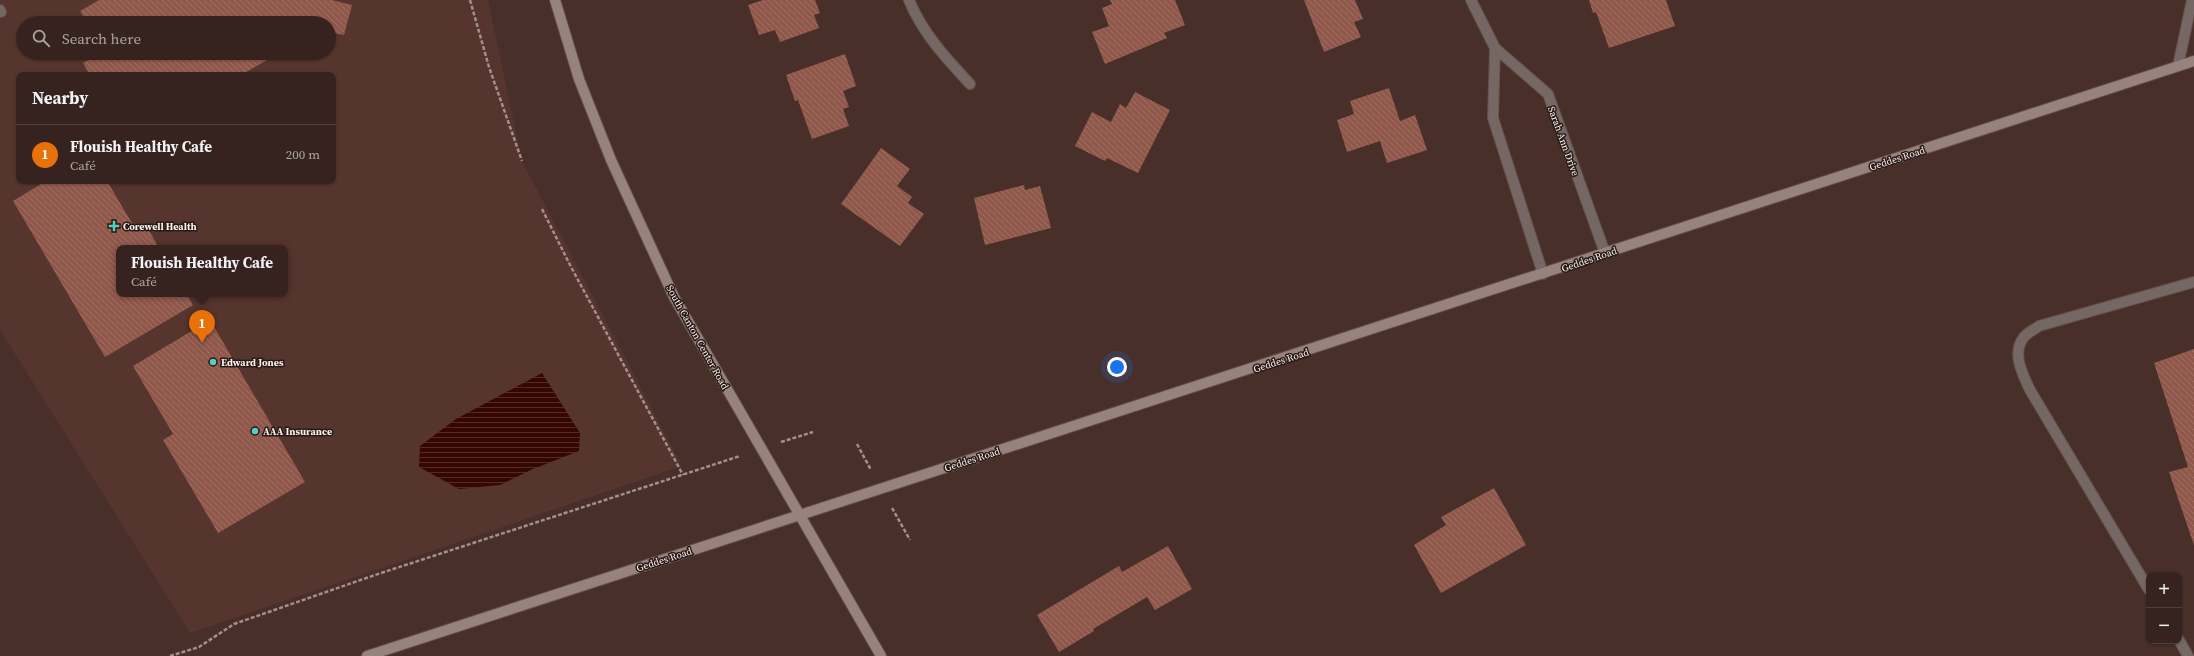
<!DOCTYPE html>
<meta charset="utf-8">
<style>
:root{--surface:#36231f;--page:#3d2b28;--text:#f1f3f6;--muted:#aaa4a4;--line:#50403d;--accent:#8c9099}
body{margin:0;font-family:"Source Serif 4",serif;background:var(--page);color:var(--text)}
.controls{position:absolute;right:12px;bottom:12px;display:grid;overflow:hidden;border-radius:8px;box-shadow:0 1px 3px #0004}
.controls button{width:36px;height:36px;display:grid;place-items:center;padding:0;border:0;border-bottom:1px solid var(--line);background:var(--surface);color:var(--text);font:20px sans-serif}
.you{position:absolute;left:1117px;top:367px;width:14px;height:14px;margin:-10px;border:3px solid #fff;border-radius:50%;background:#1a73e8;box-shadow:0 0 0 6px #1a73e833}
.badge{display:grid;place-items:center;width:26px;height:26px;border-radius:50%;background:var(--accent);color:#fff;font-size:13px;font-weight:700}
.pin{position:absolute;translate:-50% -33px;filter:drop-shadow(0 1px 2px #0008)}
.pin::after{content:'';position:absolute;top:21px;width:14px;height:12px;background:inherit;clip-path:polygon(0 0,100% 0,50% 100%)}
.popup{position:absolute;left:116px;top:245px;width:172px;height:52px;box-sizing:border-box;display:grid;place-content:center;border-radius:8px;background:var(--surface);filter:drop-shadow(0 1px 3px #0005);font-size:13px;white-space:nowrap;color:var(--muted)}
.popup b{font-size:15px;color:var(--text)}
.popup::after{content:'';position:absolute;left:50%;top:100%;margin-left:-8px;border:8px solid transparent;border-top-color:var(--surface)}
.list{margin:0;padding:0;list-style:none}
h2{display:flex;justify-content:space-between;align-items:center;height:52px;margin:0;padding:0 16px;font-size:17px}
h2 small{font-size:13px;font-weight:400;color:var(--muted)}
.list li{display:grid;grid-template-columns:26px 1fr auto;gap:12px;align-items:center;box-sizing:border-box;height:60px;padding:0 16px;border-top:1px solid var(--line)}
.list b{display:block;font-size:15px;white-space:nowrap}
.list p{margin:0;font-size:13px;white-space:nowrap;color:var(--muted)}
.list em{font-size:13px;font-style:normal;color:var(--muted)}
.icon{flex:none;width:22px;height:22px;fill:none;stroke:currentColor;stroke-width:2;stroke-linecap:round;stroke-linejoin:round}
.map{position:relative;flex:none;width:2194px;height:656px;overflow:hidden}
.search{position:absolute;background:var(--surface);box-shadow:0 1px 3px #0004;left:16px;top:16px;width:320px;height:44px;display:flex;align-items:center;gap:10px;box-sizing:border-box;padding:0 14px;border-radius:22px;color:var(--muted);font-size:15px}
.panel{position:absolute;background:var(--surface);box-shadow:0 1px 3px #0004;left:16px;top:72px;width:320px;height:112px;border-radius:8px}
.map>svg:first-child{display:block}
.built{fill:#55352d;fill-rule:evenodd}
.water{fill:url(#water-rules)}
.building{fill:url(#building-back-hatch)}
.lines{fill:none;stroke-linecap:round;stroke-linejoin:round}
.service-casing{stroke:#654e48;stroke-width:12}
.minor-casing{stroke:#654e48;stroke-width:12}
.secondary-casing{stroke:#654e48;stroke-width:12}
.path{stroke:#a38f8b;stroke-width:2.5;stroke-dasharray:4 2;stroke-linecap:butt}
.service{stroke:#746764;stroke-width:10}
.minor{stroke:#746764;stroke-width:10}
.secondary{stroke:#97827d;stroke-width:10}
.poi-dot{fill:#59cebf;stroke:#261a17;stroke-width:1.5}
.labels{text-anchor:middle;stroke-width:3;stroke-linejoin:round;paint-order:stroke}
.street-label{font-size:10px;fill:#fef0ed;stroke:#261a17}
.poi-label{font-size:10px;font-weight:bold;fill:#fef0ed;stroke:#261a17;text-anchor:start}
</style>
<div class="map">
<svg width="2194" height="656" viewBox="0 0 2194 656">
<defs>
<pattern id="water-rules" width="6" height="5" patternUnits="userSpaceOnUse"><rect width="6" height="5" fill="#360600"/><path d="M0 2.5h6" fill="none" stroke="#542b26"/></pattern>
<pattern id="building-back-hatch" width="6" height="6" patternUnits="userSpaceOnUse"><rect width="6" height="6" fill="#90584b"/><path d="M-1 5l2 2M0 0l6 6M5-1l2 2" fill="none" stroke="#a17065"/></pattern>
</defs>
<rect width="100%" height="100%" fill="#482f29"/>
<path class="built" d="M0,0h488l34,161 160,305 -492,167 -190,-303zM23,23h306v30h-306zM19,75h314v106h-314zM119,248h166v46h-166z"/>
<path class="water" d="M542,373l38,60 -1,18 -46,18 -33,16 -41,4 -40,-22 1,-21 36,-27z"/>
<g class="building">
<path d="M99,0h233l20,5 -8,30 -15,-3v-9h-242l-7,-12z"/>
<path d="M763,0h52l5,13 -6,2 5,13 -39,14 -5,-12 -16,5 -11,-30z"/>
<path d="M1110,0h65l10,25 -21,8 3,5 -62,26 -13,-32 17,-6 -7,-18 10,-4z"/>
<path d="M1304,0h51l8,19 -9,3 7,15 -37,15z"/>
<path d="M1589,0h77l9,26 -66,22 -13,-36 -3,1z"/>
<path d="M100,53h179l-38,22h-151l-7,-12z"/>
<path d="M845,54l11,32 -13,5 6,16 -6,2 6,17 -37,13 -14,-39 -3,1 -9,-26z"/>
<path d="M1389,88l11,33 15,-6 12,35 -40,13 -7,-22 -33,11 -10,-32 17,-6 -4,-13z"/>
<path d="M1135,92l35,18 -32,63 -31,-15 -2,3 -30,-15 17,-34 19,10 9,-18 6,4z"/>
<path d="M881,148l29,21 -13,17 15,11 -4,6 16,11 -24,32 -59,-42z"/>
<path d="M46,181h61l29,49 10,-5 13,23h-40v46h68l6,11 -88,52 -92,-156z"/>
<path d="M1024,185l1,5 15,-4 11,42 -66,17 -11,-47z"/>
<path d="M210,320l95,162 -87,51 -55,-93 10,-6 -40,-68z"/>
<path d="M2194,349v196l-25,-73 19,-5 -34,-104z"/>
<path d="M1494,488l32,57 -85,48 -27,-48 32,-20 -5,-8z"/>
<path d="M1168,546l24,43 -37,21 -8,-13 -54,32 1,2 -35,21 -22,-37 82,-49 3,6z"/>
</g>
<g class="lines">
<defs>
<g id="service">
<path d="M0,10l1,2"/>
<path d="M2149,590l-119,-200c-7,-15 -19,-37 -6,-53 3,-4 11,-8 15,-11l155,-44"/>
<path d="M2179,640l9,16"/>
</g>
<g id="minor">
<path d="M909,0c14,34 37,58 61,84"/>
<path d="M1471,0l24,48"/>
<path d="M2178,66l14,-66"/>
<path d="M1543,274l-50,-156 2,-70 53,46 57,159"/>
</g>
<g id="secondary">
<path d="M555,0l24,79 32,81 63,137 207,359"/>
<path d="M367,656l1827,-595"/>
</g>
</defs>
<use href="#service" class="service-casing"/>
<use href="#minor" class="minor-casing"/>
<use href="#secondary" class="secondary-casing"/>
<g class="path">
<path d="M470,0l19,67 33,94"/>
<path d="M542,209l28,56 113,210"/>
<path d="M781,442l32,-10"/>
<path d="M857,444l14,26"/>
<path d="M892,508l18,32"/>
<path d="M170,656l29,-9 35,-23 141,-49 365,-119"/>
</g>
<use href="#service" class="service"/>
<use href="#minor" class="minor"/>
<use href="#secondary" class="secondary"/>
</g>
<g class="poi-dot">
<path d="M112 220h4v4h4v4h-4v4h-4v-4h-4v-4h4z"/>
<circle cx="213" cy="362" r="4"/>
<circle cx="255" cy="431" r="4"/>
</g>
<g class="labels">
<g class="street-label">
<text transform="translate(1564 141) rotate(70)" y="4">Sarah Ann Drive</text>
<text transform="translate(1897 158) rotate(-18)" y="4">Geddes Road</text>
<text transform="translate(1589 259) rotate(-19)" y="4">Geddes Road</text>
<text transform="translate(698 337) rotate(61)" y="4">South Canton Center Road</text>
<text transform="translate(1281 360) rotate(-18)" y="4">Geddes Road</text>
<text transform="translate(972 459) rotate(-18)" y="4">Geddes Road</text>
<text transform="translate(664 559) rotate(-18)" y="4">Geddes Road</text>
</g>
<g class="poi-label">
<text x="123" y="230">Corewell Health</text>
<text x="221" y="366">Edward Jones</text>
<text x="263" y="435">AAA Insurance</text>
</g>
</g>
</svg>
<div class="controls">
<button>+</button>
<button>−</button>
</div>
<div class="you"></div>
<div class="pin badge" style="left:202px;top:343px;background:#e8710a">1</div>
<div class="popup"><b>Flouish Healthy Cafe</b>Café</div>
<div class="search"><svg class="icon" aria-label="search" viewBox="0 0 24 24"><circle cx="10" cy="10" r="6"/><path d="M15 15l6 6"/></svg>Search here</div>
<section class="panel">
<h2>Nearby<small></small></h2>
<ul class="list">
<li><span class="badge" style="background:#e8710a">1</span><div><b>Flouish Healthy Cafe</b><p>Café</p></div><em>200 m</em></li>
</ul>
</section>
</div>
